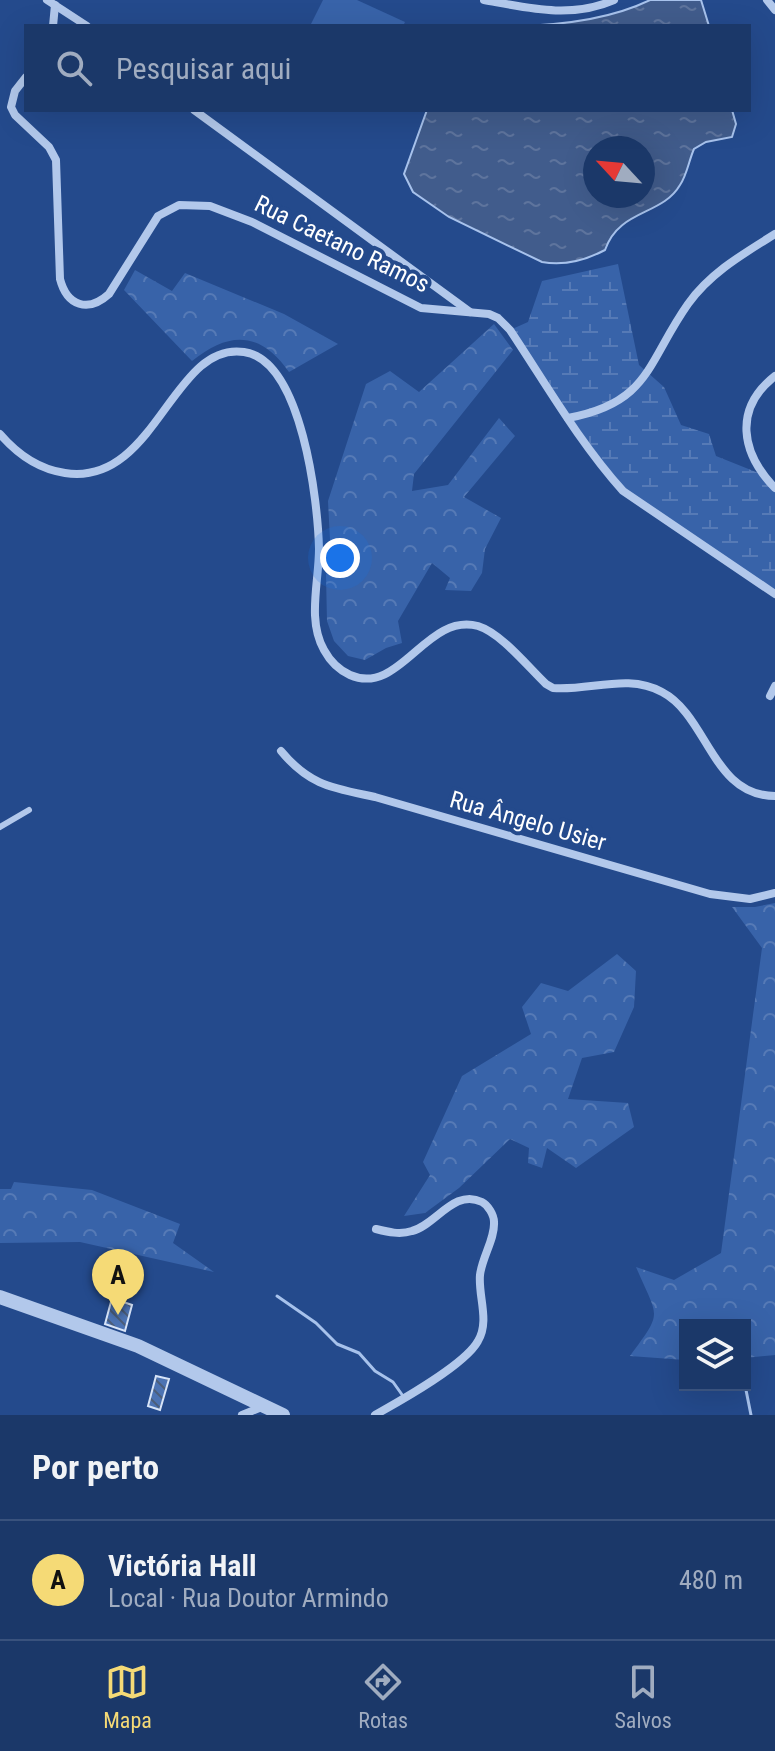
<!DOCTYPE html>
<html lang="pt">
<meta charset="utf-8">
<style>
:root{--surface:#1b3869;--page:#243f6f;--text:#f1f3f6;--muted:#a0acc0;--line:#39527d;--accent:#f5da76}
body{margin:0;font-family:"Roboto Condensed",sans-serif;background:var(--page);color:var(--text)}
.controls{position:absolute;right:24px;bottom:24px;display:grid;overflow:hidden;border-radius:0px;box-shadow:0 8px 32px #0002}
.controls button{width:72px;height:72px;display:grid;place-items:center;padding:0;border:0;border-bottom:2px solid var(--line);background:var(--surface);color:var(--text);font:40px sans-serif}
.compass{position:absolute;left:583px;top:136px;width:72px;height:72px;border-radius:50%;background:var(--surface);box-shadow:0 8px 32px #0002;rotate:296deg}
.you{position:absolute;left:340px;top:558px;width:28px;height:28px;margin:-20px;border:6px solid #fff;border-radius:50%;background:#1a73e8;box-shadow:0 0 0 12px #1a73e833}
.badge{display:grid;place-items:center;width:52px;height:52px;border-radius:50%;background:var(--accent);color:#111;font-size:26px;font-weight:700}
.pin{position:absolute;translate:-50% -66px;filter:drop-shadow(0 2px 4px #0008)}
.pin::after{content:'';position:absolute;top:42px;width:28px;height:24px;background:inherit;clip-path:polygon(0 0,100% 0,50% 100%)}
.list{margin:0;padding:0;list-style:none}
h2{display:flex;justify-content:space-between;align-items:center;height:104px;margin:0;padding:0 32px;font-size:34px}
h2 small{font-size:26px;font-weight:400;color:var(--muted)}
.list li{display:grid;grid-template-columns:52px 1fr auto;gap:24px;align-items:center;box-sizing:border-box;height:120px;padding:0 32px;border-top:2px solid var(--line)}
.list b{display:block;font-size:30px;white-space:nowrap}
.list p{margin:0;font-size:26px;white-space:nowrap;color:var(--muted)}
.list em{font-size:26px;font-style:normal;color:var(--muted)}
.icon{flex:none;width:44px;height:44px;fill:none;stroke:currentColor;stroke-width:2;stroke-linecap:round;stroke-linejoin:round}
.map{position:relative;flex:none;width:775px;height:1415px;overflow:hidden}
.search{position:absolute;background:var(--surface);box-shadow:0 8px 32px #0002;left:24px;right:24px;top:24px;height:88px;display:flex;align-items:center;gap:20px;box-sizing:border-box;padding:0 28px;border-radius:0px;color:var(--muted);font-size:30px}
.sheet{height:224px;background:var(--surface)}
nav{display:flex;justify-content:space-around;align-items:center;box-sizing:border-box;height:112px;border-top:2px solid var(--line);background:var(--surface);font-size:22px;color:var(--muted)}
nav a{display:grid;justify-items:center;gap:4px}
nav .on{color:var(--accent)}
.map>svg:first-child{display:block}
.forest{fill:url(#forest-crowns)}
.wetland{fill:url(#wetland-marsh)}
.pitch{fill:#3863a9}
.water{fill:url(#water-ripples);stroke:#a7c2ec;stroke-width:2;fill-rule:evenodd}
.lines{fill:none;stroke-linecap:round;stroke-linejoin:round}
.stream{stroke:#a7c2ec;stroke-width:3}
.building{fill:url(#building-back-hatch);stroke:#d7e4f8;stroke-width:2}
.service{stroke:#b2c8eb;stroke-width:6}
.minor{stroke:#b2c8eb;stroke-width:8}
.tertiary{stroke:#b2c8eb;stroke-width:14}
.labels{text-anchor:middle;stroke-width:8;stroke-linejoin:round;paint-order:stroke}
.street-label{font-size:24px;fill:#fff;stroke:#244a8c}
</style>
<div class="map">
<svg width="775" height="1415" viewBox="0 0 775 1415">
<defs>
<pattern id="forest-crowns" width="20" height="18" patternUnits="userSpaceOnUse" patternTransform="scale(2)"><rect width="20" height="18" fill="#3863a9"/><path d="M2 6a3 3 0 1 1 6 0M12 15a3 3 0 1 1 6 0" fill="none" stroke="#567ab6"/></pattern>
<pattern id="wetland-marsh" width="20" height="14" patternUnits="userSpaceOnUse" patternTransform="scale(2)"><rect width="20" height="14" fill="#3863a9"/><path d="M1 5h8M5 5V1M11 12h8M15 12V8" fill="none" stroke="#567ab6"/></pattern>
<pattern id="water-ripples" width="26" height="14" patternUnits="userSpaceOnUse" patternTransform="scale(2)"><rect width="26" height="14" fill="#415c8c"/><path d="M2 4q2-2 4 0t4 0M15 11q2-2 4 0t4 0" fill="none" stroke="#5e749d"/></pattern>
<pattern id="building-back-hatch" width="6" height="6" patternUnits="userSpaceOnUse" patternTransform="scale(2)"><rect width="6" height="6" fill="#4c73b3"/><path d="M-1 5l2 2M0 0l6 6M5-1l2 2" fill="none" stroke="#4c5e7a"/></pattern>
</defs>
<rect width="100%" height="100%" fill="#244a8c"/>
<g class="forest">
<path d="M135,270l37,21 13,-18 99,41 54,30 -49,28c-29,-41 -60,-41 -97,-11l-68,-71z"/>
<path d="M494,324l19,26 -99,124 -2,17 36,-6 51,-67 16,18 -51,61 37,21 -16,31 -3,24 -11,18 -26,-1 5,-12 -18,-15 -34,58 4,22 -16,5 -21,12 -17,-4 -14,-15 -7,-20 -1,-46 5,-16 -3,-58 38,-117 24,-13 29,21z"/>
<path d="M775,903v452l-30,3v-33h-60v35l-55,-4c34,-46 28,-37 6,-89l38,13 47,-27 41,-305 -30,-41h23z"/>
<path d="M617,954l19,17 -2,36 -20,45 -32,6 -14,41 60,4 6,24 -58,41 -29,-20 -5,20 -14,-5 1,-15 -19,-9 -51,49 -34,25 -21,3 26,-41 -7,-13 39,-86 69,-42 -9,-27 19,-24 27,8z"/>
<path d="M14,1182l78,8 88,34 -7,19 41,29 -134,-30 -80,1v-54h11z"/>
</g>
<path class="wetland" d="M618,264l21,101 25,22 17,38 28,9 7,22 45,18 14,14v106l-152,-103 -113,-161 18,-8 14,-41z"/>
<path class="pitch" d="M323,0h34l48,22 -2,4h-93z"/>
<g class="water">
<path d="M650,0h51l8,26h-192c43,-1 94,-7 133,-26z"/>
<path d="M427,110h305l4,14 -4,13 -26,5 -12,7c-5,11 -7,26 -14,36 -18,31 -61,24 -75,65 -19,10 -41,16 -63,12l-93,-45 -36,-25 -9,-18zM643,148v48h-48v-48z"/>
</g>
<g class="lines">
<g class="stream">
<path d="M277,1296l39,27 21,21 22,9 16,18 18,11 10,14"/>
<path d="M745,1385l6,30"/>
</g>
</g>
<g class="building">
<path d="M112,1298l20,7 -7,26 -20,-7z"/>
<path d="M156,1376l13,3 -9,31 -12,-4z"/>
</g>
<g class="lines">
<path class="service" d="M0,827l29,-17"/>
<g class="minor">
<path d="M47,0l40,26"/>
<path d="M484,0c44,8 87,19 130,0"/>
<path d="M767,0l8,10"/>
<path d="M53,26l2,-21"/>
<path d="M26,77l-11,14 -4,16 4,8 34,32 7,13 4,119c7,27 28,34 49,15l49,-78 21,-11 31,1 42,16 169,86 68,6 9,4 12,12c36,54 69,112 113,161l152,103"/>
<path d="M194,110l276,202"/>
<path d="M775,376c-42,33 -34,77 0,112"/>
<path d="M568,418c82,-15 79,-56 120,-114 22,-31 55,-50 87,-70"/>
<path d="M0,434c18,21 38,35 65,39 91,14 107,-132 179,-121 58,8 74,150 75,197 0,33 -12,71 5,101 6,11 15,20 26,25 50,22 76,-63 128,-49 23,7 50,41 68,58l7,4c37,3 75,-15 109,4 46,24 50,104 113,104"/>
<path d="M770,696l5,-10"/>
<path d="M281,751c29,35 52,37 94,46l335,97 40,5 25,-6"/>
<path d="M242,1415l22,-9"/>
<path d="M375,1415c25,-14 90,-50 103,-74 12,-20 0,-45 2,-66 2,-18 15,-36 14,-53 0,-7 -6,-17 -12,-20 -28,-14 -46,23 -70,29 -12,4 -24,1 -36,-2"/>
</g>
<path class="tertiary" d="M0,1297l138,49 145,69"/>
</g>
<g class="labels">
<g class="street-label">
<text transform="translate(342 244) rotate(26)" y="8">Rua Caetano Ramos</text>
<text transform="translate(528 821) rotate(16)" y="8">Rua Ângelo Usier</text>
</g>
</g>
</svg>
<div class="controls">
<button><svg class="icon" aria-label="layers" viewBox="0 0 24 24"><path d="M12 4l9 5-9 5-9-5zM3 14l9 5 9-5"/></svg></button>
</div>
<svg class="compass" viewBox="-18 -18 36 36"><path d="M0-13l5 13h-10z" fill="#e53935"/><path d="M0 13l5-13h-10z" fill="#a0acc0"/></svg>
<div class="you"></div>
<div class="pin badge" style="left:118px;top:1315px">A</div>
<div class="search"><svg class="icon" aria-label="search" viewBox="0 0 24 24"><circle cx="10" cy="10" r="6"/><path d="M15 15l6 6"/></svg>Pesquisar aqui</div>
</div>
<section class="sheet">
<h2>Por perto<small></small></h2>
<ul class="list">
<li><span class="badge">A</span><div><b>Victória Hall</b><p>Local · Rua Doutor Armindo</p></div><em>480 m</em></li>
</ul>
</section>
<nav>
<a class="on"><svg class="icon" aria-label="map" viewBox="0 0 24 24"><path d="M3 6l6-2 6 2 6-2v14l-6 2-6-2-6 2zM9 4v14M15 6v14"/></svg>Mapa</a>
<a><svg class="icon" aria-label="directions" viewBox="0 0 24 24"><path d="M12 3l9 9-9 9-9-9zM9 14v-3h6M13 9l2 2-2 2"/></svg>Rotas</a>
<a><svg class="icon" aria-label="saved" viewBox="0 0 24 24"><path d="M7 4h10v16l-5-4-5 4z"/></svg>Salvos</a>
</nav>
